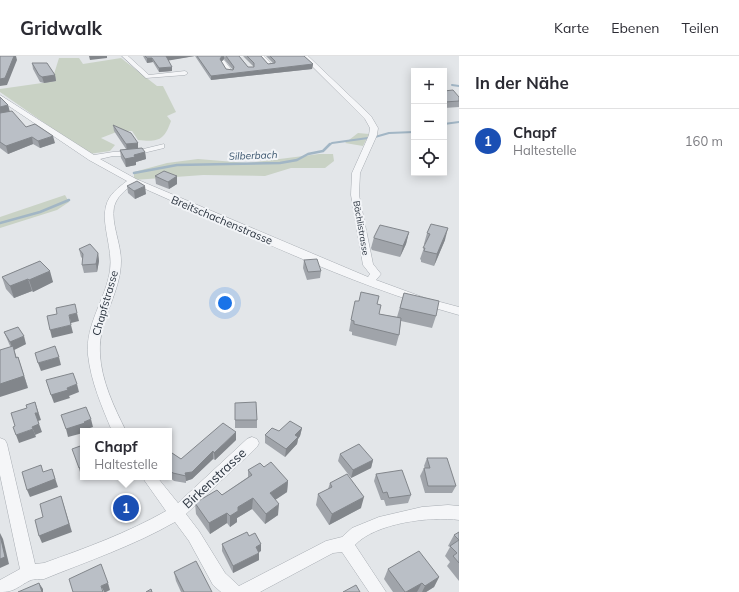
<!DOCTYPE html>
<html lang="de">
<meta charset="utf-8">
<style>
:root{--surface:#fff;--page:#f7f7f7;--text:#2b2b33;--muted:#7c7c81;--line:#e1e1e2;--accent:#b45309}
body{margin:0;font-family:Mulish,sans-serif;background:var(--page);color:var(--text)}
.controls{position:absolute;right:12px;top:12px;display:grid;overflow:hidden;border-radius:0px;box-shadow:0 2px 10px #0003}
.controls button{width:36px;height:36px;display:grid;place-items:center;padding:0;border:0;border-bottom:1px solid var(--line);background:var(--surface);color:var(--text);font:20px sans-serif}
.you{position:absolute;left:225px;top:247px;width:14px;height:14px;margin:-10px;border:3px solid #fff;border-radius:50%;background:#1a73e8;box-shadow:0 0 0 6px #1a73e833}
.badge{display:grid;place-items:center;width:26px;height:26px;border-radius:50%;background:var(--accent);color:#fff;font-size:13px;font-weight:700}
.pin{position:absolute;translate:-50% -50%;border:2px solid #fff;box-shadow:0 1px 4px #0006}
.popup{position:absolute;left:80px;top:372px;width:92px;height:52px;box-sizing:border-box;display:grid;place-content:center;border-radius:0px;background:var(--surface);filter:drop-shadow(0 1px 3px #0005);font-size:13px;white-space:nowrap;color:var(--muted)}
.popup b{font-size:15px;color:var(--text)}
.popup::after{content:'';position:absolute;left:50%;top:100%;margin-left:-8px;border:8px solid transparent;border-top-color:var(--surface)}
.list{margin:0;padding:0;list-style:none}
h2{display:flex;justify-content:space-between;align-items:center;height:52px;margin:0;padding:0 16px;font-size:17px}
h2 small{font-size:13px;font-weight:400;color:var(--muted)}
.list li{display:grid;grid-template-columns:26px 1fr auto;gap:12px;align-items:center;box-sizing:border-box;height:64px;padding:0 16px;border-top:1px solid var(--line)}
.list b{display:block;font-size:15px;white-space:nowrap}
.list p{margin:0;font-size:13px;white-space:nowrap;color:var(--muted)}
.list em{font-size:13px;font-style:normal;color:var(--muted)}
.icon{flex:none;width:22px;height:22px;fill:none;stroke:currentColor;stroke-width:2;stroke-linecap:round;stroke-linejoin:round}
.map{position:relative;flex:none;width:459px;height:536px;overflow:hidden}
header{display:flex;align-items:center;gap:24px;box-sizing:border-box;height:56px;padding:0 20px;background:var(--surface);border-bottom:1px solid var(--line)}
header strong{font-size:19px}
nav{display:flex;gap:22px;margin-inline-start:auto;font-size:14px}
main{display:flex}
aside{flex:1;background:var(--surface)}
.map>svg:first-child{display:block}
.green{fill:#c9d2c5}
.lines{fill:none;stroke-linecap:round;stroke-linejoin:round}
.stream-far1{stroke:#a2b6c5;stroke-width:2}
.stream{stroke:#a2b6c5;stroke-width:2.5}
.minor-casing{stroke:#a8adb3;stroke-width:1}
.minor{fill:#f5f6f8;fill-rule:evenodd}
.wall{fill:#a0a4aa;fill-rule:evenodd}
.shaded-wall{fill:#82868b}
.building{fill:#babfc6;stroke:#82868b}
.labels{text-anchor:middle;stroke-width:4;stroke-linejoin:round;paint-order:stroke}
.far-street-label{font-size:9px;fill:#2c3540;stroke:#f2f4f7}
.far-water-label{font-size:10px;font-style:italic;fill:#3b566f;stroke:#f2f4f7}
.street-label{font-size:11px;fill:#2c3540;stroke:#f2f4f7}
.near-street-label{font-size:13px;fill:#2c3540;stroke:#f2f4f7}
</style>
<header>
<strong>Gridwalk</strong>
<nav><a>Karte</a><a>Ebenen</a><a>Teilen</a></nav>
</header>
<main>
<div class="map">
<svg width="459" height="536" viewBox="0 0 459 536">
<rect width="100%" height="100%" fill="#e3e6e9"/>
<g class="green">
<path d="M59,2h20l4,6 38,-6 36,28h6l13,26 -9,4 4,5c-7,20 -13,21 -33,19l-6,-9h-13l-18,7 14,7 -5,6 -21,3 -89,-62v-3l56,-8 -2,-7z"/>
<path d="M358,77l11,1 -6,12 -18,-3z"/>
<path d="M319,98h14l1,7 -9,7h-34l-26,8 -62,-1 -69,5v-8l33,-9 31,-4 49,4z"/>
<path d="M65,139l4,7 -12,8 -57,18v-11z"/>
</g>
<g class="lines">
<g class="stream-far1">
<path d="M452,29l7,1"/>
<path d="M444,68l15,-2"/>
<path d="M375,81l14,-4 25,-1"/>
<path d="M329,89l3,-2 36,-5"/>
</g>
<g class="stream">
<path d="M134,117l43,-8 103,-2 17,-3 11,-6 15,-3 7,-7"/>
<path d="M0,167l40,-11 29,-12"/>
</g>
<defs>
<g id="minor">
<path d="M122,0h6l21,19 36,-4 3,2 -3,2 -39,3z"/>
<path d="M258,0h6l10,10 -5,1z"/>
<path d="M302,0h6l63,60 7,12 -1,7 -17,38 -1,22 14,69 8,10 -5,6 49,18 34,9v8c-113,-31 -218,-84 -325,-131 -9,6 -17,12 -20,23 -3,17 7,36 7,54 0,32 -23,59 -21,92 1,27 14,54 26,78h-14c-10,-24 -21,-49 -24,-76 -3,-31 18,-56 22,-85 3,-21 -9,-46 -4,-64 3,-12 12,-18 21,-25l-38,-21 -89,-60v-5l94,60 19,-3h18l33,-8v4l-33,8h-18l-13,3 36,20 232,98 2,-3 -7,-9 -12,-70 1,-22 17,-38 1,-7 -5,-9z"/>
<path d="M224,4l9,12 -1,1 -5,-1 -6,-10z"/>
<path d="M252,381l5,2 2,4 -2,4 -71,67 13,17 26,42 14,13 87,-45 16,-4 10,-9 27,-11 43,-10 26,-2 11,1v14c-28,-4 -84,3 -104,25l31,47h-17l-27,-40 -9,1 -73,39h-39l-8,-7 -24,-44 -14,-19c-42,24 -87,39 -131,57 -4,0 -10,0 -13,1 -13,6 -15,12 -31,12v-12l20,-11 -20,-94v-37l5,2 2,4 28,120 9,-1c42,-15 83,-30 122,-52l-24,-34h15l21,26 69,-64z"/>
</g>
</defs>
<use href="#minor" class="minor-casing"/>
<use href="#minor" class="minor"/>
</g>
<g class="wall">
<path d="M143,0h96l9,11h6l-11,-11h18l7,8 5,-1 -7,-7h38l9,8 -1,5 -101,11 -16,-24 -27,4 4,11 -13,1 -6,-10 -6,1zM224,3l9,11 -7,-1 -5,-8z"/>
<path d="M32,7l23,12 1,6 -12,2 -4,-1 -7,-13z"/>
<path d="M444,35l15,6v10l-15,1z"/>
<path d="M0,41l8,8 1,6 17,16 29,16 -15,5 -7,-4 -25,10 -8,-6z"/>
<path d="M113,69l25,18v5l7,4 1,7 -10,3v3l-10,2 -5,-9 -1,-8 6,-1 -12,-18z"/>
<path d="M155,120h22v8l-8,5 -13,-5z"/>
<path d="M127,130l19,8 -11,5 -7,-6z"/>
<path d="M409,176l-3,12 -6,13 -28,-7 -1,-2 3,-11z"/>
<path d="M427,177l18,7 -11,26 -13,-4v-2l-1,-1 5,-14 -1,-1z"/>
<path d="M79,193l19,4 1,8 -2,11 -13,1 -2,-8 1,-6 -2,-2z"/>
<path d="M304,204l17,11 -1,7 -13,2 -4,-12z"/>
<path d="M40,205l13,21 -20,10 -1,-1 -18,7 -8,-9 -4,-12z"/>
<path d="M404,237l32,23 -4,12 -31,-7 -2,14 -3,11 -44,-11v-3l-3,-1 2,-11 26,-16 2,10 18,3z"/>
<path d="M4,276l22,12 -12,6 3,8 1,-1 10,31z"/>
<path d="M235,347l22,17v8h-22z"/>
<path d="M302,372l-2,8 -2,3 -1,5 -12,13 -20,-14v-8l14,-4z"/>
<path d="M236,384l-21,20 -2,-1 -21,20 -6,2v2l-12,-2 -5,-4v-26l12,8z"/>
<path d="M340,398l33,6 -2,8 -20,10 -13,-17z"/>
<path d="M427,402l29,28 -4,7h-27l-5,-17 4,-8h1l-1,-2z"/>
<path d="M264,411l24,14 -1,11 -12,8 3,15 -13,9 -13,-15 -15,9v4l-7,5 -3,-4 -17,11 -14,-20 -1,-11 27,-8 26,-18v-7z"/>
<path d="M376,418l35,21 -3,8 -22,3 -2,-6h-3l-7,-19z"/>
<path d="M330,427l31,25 -32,17 -13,-20 2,-11 10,-5z"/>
<path d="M459,476v49l-12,-15 3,-4 -5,-6 5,-9 -2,-1 6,-11z"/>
<path d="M249,480l12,15 -2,1v8l-26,13 -11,-22v-7z"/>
<path d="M388,513l51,8 -5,10 -8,5h-33l-9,-13z"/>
<path d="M174,516l38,20h-31l-5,-11z"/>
</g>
<g class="shaded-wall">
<path d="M14,0h2l1,4 -10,25 -7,1v-7z"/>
<path d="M89,0h18v2l-17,2z"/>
<path d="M166,0h29l-29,5z"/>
<path d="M222,0h2v3l-4,4v-4z"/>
<path d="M147,2h5l1,4 -6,1z"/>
<path d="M313,8l-1,5 -101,11v-4z"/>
<path d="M172,11v4l-13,1v-4z"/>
<path d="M55,19l1,6 -12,2 -2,-6z"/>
<path d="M8,49l2,7 -10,3v-8z"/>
<path d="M53,80l2,7 -15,5 -2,-7z"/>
<path d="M32,81l1,7 -25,10 -2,-8z"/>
<path d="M138,87v6l-11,1 -1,-6z"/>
<path d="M145,96l1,7 -10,3v3l-10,2 -1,-8 9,-4z"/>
<path d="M177,120v8l-8,5 -1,-7z"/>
<path d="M145,130l1,8 -11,5 -1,-8z"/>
<path d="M448,172l-3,12 -11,26 3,-12z"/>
<path d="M409,176l-3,12 -6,13 3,-11z"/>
<path d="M98,197l1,8 -2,11 -1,-8z"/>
<path d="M50,215l3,11 -20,10 -4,-12z"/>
<path d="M28,223l4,12 -18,7 -4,-12z"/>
<path d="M77,257l2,8 -8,2 -2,-8z"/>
<path d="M71,269l2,8 -21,5 -2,-8z"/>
<path d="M24,280l2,8 -12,6 6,20 -10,-28z"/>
<path d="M18,301l10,31 -28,9v-13z"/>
<path d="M59,301l2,8 -20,6 -3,-8z"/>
<path d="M77,328l2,8 -10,4 1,2 -16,5 -3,-8 16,-7z"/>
<path d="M35,346l6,18 -3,1 4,11 -7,3 -3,-8 3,-14z"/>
<path d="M91,363l2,8 -6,2v2h-4v2l-15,4 -2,-8z"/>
<path d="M302,372l-2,8 -2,3 -1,5 -12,13 1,-8 9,-14z"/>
<path d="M33,373l3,8 -17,6 -3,-8z"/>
<path d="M236,376v8l-21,20 -1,-7z"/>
<path d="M213,395v8l-21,20 -6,2 -1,-8z"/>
<path d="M373,404l-2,8 -20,10 2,-8z"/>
<path d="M83,410v9l-2,1 -2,-8z"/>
<path d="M52,413l6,18 -28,10 -3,-7z"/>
<path d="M288,425l-1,11 -18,12 1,-11z"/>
<path d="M61,440l11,36 -30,11 -3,-7z"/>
<path d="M364,441l-3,11 -32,17 3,-11z"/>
<path d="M253,442l-1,11 -15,9v4l-7,5v-11l8,-9z"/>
<path d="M279,448l-1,11 -13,9 1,-10z"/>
<path d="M227,457v10l-17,11 -1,-11z"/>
<path d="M0,477l3,6 6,25 -9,4z"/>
<path d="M261,488v7l-6,3 1,-7z"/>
<path d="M259,497v7l-26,13v-7z"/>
<path d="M439,521l-5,10 -8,5h-4l3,-6z"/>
<path d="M39,527l4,6v3h-1z"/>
<path d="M108,527l2,7 -4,2h-2l-3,-6z"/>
<path d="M422,527l-5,9h-11z"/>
</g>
<g class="building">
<path d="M0,0h14l-9,22 -5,1z"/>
<path d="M145,0h23h-2l6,11 -13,1 -7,-10h-5z"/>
<path d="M197,0h25l-2,3 6,10 7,1 1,-3 -8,-11h13l9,11h6v-4l-7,-7h14l7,8 7,-1v-2l-5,-5h34l9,8 -102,12z"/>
<path d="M32,7h15l8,12 -13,2 -3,-2z"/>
<path d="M453,34l6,7v4l-14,1 -1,-2v-9z"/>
<path d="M0,41l8,8 -8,2z"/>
<path d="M12,55l14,16 9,-3 18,12 -15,5 -6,-4 -26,9 -6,-4v-29z"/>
<path d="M113,69l18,8 7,10 -12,1z"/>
<path d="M142,92l3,4 -11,3 1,2 -10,2 -5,-9z"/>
<path d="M164,115l13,5 -9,6 -13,-6z"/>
<path d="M137,125l8,5 -11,5 -7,-5z"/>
<path d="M431,168l17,4 -11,26 -13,-3 1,-3h-2l7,-14 -3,-1z"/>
<path d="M380,169l29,7 -6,14 -29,-8v-1z"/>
<path d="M90,188l8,9 -2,11 -14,1 1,-11 -4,-5z"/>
<path d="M317,203l4,12 -13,1 -4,-12z"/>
<path d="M40,205l10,10 -21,9 -1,-1 -18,7 -8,-9z"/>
<path d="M361,236l18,4 -2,8 4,1 -2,9 22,4 -2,17 -45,-11v-3l-3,-1 4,-19h4z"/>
<path d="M404,237l35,8 -3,15 -36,-8z"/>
<path d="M75,248l2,9 -8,2 2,10 -21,5 -3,-14 10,-2 -1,-6z"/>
<path d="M18,271l6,9 -14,6 -6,-10z"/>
<path d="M13,290l3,12 2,-1 6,19 -24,8v-34z"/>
<path d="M55,290l4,11 -21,6 -3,-10z"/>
<path d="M73,317l4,11 -10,4 1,2 -17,5 -5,-15z"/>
<path d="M35,346l3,11h-3l4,11 -7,3 1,2 -17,6 -3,-8 2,-1 -4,-13 16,-5 -1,-3z"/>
<path d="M256,346l1,18h-22v-17z"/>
<path d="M86,351l5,12 -7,3 1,1 -19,6 -5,-14z"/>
<path d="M290,365l12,7 -7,7 3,2 -12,12 -21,-14 7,-7 7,3z"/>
<path d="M223,367l13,9 -22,21 -1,-2 -21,21 -7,1 1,3 -13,-3 -4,-3v-19l12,8z"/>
<path d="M359,388l14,16 -20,10 -13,-16z"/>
<path d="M83,389v21l-4,2 -7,-19z"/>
<path d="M427,402h20l9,28h-28l-4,-18h6z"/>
<path d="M271,406l17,19 -18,12 9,11 -13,10 -13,-16 -15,9v4l-8,5 -3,-3 -18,10 -14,-20 22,-13 5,5 30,-20 -4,-5 12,-7 4,4z"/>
<path d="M41,409l2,7 9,-3 3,10 -28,11 -5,-18z"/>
<path d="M402,414l9,25 -22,3 -2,-6 -4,1 -7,-19z"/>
<path d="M347,418l17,23 -32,17 -14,-20 14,-7 -2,-4z"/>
<path d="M61,440l8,28 -30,12 -4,-16 8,-3 -3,-13z"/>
<path d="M247,476l2,4 6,-3 6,11 -5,3 3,6 -26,13 -11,-22z"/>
<path d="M459,476v31l-6,-7 4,-3 -7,-7 9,-6 -5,-5z"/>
<path d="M0,479l5,22 -5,2z"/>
<path d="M419,495l20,26 -14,9 -3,-3 -16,9h-1l-17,-23z"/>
<path d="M196,505l16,31h-28l-10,-20z"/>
<path d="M101,508l7,19 -7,3 2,6h-30l-4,-13z"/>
<path d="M39,527l3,9h-24z"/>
<path d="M356,529l4,7h-17z"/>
<path d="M151,533l1,3h-6z"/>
</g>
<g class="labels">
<g class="far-street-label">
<text transform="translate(361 172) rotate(80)" y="3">Bächlistrasse</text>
</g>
<g class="far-water-label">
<text transform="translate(253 99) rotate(-2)" y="4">Silberbach</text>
</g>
<g class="street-label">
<text transform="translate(222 164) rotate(23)" y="4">Breitschachenstrasse</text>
<text transform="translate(105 247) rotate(-74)" y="4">Chapfstrasse</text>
</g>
<g class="near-street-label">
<text transform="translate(214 422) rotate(-43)" y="5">Birkenstrasse</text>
</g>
</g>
</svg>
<div class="controls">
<button>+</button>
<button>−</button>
<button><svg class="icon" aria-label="locate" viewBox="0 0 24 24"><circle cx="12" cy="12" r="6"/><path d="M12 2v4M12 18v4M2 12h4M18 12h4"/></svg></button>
</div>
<div class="you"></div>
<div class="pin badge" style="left:126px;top:452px;background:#1a4fb4">1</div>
<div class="popup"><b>Chapf</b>Haltestelle</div>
</div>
<aside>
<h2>In der Nähe<small></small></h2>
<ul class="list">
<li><span class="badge" style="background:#1a4fb4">1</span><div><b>Chapf</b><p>Haltestelle</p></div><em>160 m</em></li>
</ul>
</aside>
</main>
